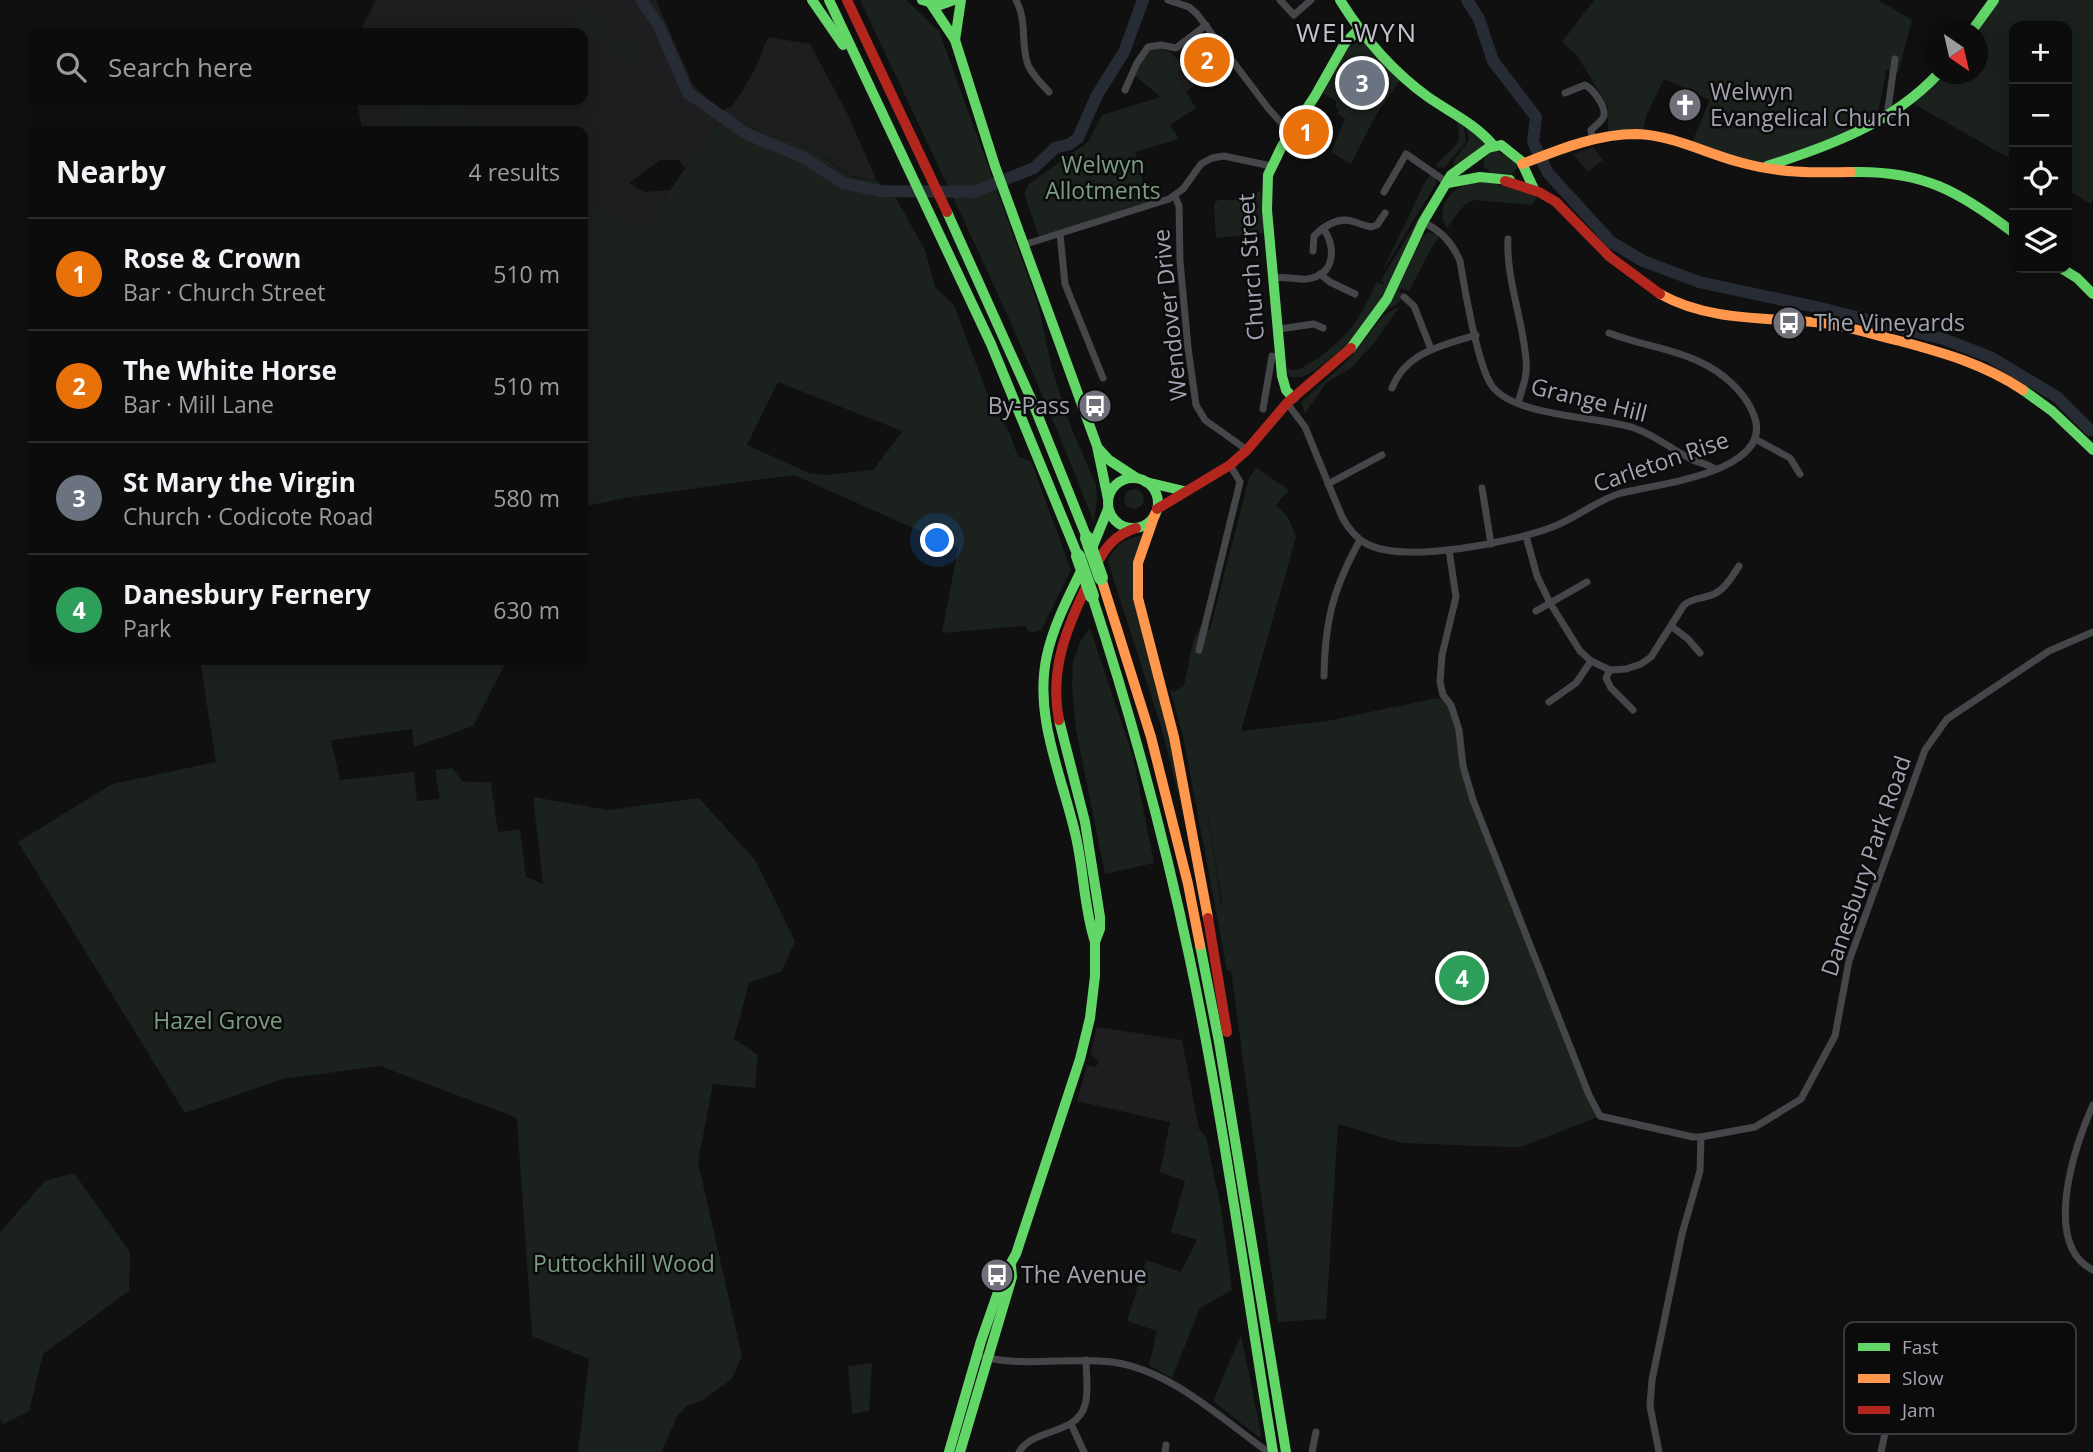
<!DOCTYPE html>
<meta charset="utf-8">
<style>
:root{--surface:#0c0c0d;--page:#1a1a1b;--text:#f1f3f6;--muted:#9a9b9d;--line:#2c2c2e;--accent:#8c9099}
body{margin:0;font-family:"Open Sans",sans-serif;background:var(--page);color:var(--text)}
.controls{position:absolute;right:21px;top:21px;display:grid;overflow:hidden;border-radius:14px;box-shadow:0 4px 18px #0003}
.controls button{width:63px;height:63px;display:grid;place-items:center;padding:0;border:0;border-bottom:2px solid var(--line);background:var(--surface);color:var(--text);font:35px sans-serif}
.compass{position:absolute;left:1925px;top:21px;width:63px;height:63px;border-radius:50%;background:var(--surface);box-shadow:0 4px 18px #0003;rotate:146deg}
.you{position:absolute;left:938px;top:541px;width:24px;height:24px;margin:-18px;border:5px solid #fff;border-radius:50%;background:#1a73e8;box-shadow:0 0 0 10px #1a73e833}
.badge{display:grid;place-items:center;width:46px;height:46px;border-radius:50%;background:var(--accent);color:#fff;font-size:23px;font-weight:700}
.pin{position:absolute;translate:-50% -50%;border:4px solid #fff;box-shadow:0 2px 7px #0006}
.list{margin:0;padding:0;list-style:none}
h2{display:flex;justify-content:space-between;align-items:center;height:91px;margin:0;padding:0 28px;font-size:30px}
h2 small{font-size:23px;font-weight:400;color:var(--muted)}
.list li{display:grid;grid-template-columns:46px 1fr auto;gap:21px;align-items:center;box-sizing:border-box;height:112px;padding:0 28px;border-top:2px solid var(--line)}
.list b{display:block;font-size:26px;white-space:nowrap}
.list p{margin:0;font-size:23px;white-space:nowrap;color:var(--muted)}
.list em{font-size:23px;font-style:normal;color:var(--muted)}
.icon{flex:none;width:38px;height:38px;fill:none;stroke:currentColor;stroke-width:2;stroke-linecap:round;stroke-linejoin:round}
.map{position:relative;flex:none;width:2093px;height:1452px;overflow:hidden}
.search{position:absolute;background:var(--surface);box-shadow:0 4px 18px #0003;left:28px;top:28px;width:560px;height:77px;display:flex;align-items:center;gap:18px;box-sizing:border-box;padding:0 24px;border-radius:14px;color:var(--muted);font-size:26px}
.panel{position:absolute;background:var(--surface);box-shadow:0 4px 18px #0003;left:28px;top:126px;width:560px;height:539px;border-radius:14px}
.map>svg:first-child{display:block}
.built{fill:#1e1d1f}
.green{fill:#1b211c;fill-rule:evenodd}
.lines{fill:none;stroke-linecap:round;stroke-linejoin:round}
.river{stroke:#272b33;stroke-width:12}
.street{stroke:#454649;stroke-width:7}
.fast{stroke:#63d668;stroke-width:10}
.slow{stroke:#ff974d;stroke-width:10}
.jam{stroke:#b3261e;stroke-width:10}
.fast-bridge{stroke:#63d668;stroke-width:14}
.labels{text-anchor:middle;stroke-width:5;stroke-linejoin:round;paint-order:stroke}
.poi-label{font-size:23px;fill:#a2a4b1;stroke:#0b0b0c;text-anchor:start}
.park-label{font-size:23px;fill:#7a9c82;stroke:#0b0b0c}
.street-label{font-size:23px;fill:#a2a4b1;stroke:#0b0b0c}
.quarter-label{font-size:26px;letter-spacing:2px;fill:#c3c4ce;stroke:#0b0b0c}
.key{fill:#0b0b0c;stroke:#38393e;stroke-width:2}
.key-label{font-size:19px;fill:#a2a4b1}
</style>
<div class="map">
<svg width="2093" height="1452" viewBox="0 0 2093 1452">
<rect width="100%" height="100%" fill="#101011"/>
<g class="built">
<path d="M376,0h280l37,85 27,26 12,-5 9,-13 15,-26 12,-30 42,7 36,67 31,70 -29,-6 -26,-20 -32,-15 -25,-5 -39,-21 -41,54 -6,-8h-19l-31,23 15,9 26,-2 -26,39 -61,-30v-68h-220l-7,-31h227v-67h-224z"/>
<path d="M1215,43l13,16 -42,33 -11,-18 18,-10z"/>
<path d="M1593,147l10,13 -15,12 -15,-18z"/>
<path d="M1097,1027l85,13 17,89 -122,-28 10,-36 9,2 3,-6 -9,-7z"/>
</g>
<g class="green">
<path d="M860,0h46l33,31 99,273 14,65 20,61 24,54 1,14 -3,25c-68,-179 -153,-350 -234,-523z"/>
<path d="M1594,0h284l34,20 -14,53 -12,-3c-2,11 -5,39 -11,47 -11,13 -104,47 -121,46 -18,-1 -45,-15 -62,-21l18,-42 -46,-21 -18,37 -3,16 -35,1v-26l-31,-52 -15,-13z"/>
<path d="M1996,0h97v200l-2,4 -24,-14v-164h-53v135l-100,-57 27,-30h37v-42z"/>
<path d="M583,7l28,21 -11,15 -28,-21z"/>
<path d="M618,33l29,20 -10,15 -29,-20z"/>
<path d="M1361,41l40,38 -25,36 -25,49 -20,-12 14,-34 -8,-5 2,-4 -4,-3 2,-4 -14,-9 26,-47z"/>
<path d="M1154,47l16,5 16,16 -11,6 21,34 -26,17 9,14 -44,13 14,52 -110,32 -15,-42 5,-10 59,-42 14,-27 59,-18 -27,-22 11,-22z"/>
<path d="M392,100h34l6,25 -32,6z"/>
<path d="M433,100h34l4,16 -33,7z"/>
<path d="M726,114l39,21 25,5 31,15 26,20 10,3 20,3 20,19 28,50 10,37 19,18 32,85 24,44 8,23 13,4 40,109 -30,60 -11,3 -5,-7 -83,7 16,-85 -164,-73 -170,23 -36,8 -5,7v-314l61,30 56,-83zM778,382l124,49v1l-29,38 -47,5 -17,-2 -62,-28z"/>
<path d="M1455,119l8,2 3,21 -22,26 -9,-1c12,-19 33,-19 20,-48z"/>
<path d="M481,120l3,11h-53z"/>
<path d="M1465,122l22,19 -17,17 -15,11 -2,-7 16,-22z"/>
<path d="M1496,150l20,12v7l-6,8 -19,-4 -7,-7c-2,-10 5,-13 12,-16z"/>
<path d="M1431,173l6,9 -56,92 43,-90z"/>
<path d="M1481,180l56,15 -4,10 -57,-5c-16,4 -19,16 -29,28 -12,-15 0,-36 17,-43 5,-3 12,-3 17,-5z"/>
<path d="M1261,191l5,42 -50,5 -2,-34 4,-4h17z"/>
<path d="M1429,200c-19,41 -37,87 -64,124 -11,16 -28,29 -43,41 -10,7 -20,16 -33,11l-2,-10 3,4c10,1 16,-5 25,-10 34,-23 45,-42 62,-78l6,3 1,-3 -3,-2z"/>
<path d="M1428,232l10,3v4l-7,10 -22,42 -8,-3 -1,4 5,2 -7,9 -15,10 36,-75z"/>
<path d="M1400,306l-26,37 -23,25 -25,15 -21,30 -4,-11 47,-42 36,-45z"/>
<path d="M1256,468l33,22 -13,15 12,12 8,20 -55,194 86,-10 110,-23 14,7 12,61 137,350 -79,31h-12l-107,-4 -64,-19 -12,195 -48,3 -47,-352h-4l-44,-234 -13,-47 4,3 10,-6 9,-44 7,-15 10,2 39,-151zM1204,786l18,119h-1z"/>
<circle cx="1134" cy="499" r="10"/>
<path d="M1143,535l-7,28 51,264 -26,-100 -53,-165c8,-19 15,-22 35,-27z"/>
<path d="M1090,628l43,129 21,106 -49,11 -29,-145 -4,-43 1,-24 7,-20z"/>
<path d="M200,660h307l-34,66 -59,21 -2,-18 -81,11 9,40 74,-8 3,29 23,-2 -5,-29 17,-2 10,13 29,2 7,49 22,-3 6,48 17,7 -10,-87 75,13 91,-12 56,62 40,81 -13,30 -33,12 -15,56 24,16 -3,33 -42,-4 -15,78 44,194 -10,23 -29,21 -16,6 -10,10 -15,36h-84l11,-93 -57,-23 -15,-218 -137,-52 -97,13 -98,34 -167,-271 94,-58 104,-22z"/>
<path d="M1170,1122l29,7 7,8 15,71 11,82 -32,18 -28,70 -23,-13 8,-34 -30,-10 19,-61 35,12 16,-32 -26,-8 14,-51 -25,-9z"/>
<path d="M74,1173l56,79 -1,39 -86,63 -14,57 -26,13 -3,-5v-187l45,-51z"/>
<path d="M1241,1335l20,98 -1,5 -47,-37z"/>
<path d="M872,1363l-3,48 -17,3 -4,-48z"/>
</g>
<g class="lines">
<g class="river">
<path d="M641,0l18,26 29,67 59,41 56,23 40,26 37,8 94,1 60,-24 21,-20 15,-4 8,-6 19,-43 27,-43 19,-52"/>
<path d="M1467,0l12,19 14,42 43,56 -3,25 15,31 63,69 32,19 56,21 117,25 128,32 46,18 67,40 33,33h3"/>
</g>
<g class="street">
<path d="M1016,0c12,23 4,43 12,65 5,11 14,19 21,27"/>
<path d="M1168,0l21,7 8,7 71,94 22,25"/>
<path d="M1280,0l14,15 17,-15"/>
<path d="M1125,90l12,-27 11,-16 13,-2 15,3 30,-23"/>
<path d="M1565,93l20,-8c8,4 21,21 19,31 -2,5 -9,10 -13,14l1,8"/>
<path d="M1887,115l8,-56"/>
<path d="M1384,192l22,-38 42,29"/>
<path d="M1175,196l4,10 1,55 8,87 8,57 9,15 42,30"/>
<path d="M1423,222c18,9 29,20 37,39 4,26 18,106 32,125 23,31 106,30 142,42 21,7 37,21 57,31 8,4 17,5 24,10"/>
<path d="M1060,234l5,50 38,94"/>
<path d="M1508,239c-2,40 15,81 18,121 2,15 -4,29 -8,43"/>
<path d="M1023,245l146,-46 14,-10 18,-25 11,-6 12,-2 47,10"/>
<path d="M1313,251l1,-15c11,-11 25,-20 41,-14 6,2 10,4 16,5l6,-2 8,-12"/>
<path d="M1320,274l10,8 25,12"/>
<path d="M1274,278c12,-2 22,2 33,1 29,-4 29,-32 16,-51"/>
<path d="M1404,297l10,9 17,43"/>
<path d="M1279,329l35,-5 9,4"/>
<path d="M1392,388c14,-36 51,-43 84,-53"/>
<path d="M1287,403l18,24 37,90c6,11 13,21 25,27 38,20 148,-2 188,-18 23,-9 42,-26 66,-33 36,-9 158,-21 132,-80 -9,-22 -31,-41 -53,-51 -28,-14 -61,-17 -91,-29"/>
<path d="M1263,409l9,-53"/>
<path d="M1755,439l35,19 10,16"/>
<path d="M1328,484l54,-29"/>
<path d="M1482,488l9,56"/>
<path d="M1526,536l11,40 13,27 30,48 11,10 19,9 16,-1 15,-5 10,-7 33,-52c9,-8 22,-6 32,-12 10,-5 17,-18 23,-27"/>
<path d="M1449,550l7,47 -14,58 -2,27 3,13 8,10 8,25 4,36 10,34 116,295 11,21 93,21h8l54,-10 46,-28 34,-63 14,-75 76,-211 22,-31 102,-68 44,-19"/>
<path d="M1536,611l51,-29"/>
<path d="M1671,626l17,13 12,14"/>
<path d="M1199,650l41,-168 -10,-17"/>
<path d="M1610,670l-4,8 5,10 22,22"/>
<path d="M1324,676c1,-56 9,-87 36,-136"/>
<path d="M1549,702l27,-19 15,-22"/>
<path d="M2093,1105c-18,39 -52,139 0,165"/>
<path d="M984,1357c39,10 87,0 128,5 59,8 110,57 156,90"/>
<path d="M1071,1424l13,28"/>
<path d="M1019,1452c15,-25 57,-16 66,-47 4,-13 1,-31 1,-45"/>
<path d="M1165,1452l1,-7"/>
<path d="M1312,1452l4,-20"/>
<path d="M1659,1452l-9,-46 2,-26 30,-146 18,-63 1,-34"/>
<path d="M1881,1452l6,-28"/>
</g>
<g class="fast">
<path d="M812,0l31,45"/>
<path d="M829,0l162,344 87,212"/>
<path d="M922,0l18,5 14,-5"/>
<path d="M1340,0c23,37 52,71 88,97 23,16 46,26 65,48"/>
<path d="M931,4l24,36 40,126 102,280 11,53"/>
<path d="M1971,32l23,-32"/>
<path d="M955,40l6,-40"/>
<path d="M1767,166c63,-20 125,-43 171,-92"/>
<path d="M1851,172c71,-2 108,19 163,61"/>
<path d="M1448,183l32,-6 30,3"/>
<path d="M947,212l85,189 55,137"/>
<path d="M2061,268l16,10 16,16"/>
<path d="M1351,348l36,-49 36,-77 28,-47 37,-27 13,-3 20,16 13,28"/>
<path d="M2023,390l29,21 41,39"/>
<path d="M1293,398l-7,-8 -4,-14 -15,-166 1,-35 14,-29 33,-50 30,-53 13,-13"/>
<path d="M1099,449l10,11 26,17"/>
<circle cx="1133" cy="503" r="25"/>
<path d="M1146,482l38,9"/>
<path d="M1090,553l18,-44"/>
<path d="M1083,567c-14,29 -29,57 -36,88 -14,62 16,123 29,182 8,35 8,72 19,105"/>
<path d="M1092,596c39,119 72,241 98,364 34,162 56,328 83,492"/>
<path d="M1200,945l19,97 67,410"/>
<path d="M949,1452l32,-111 23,-66 12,-21 64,-195 10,-41 5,-42v-34l5,-13v-12l-15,-95 -26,-102"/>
<path d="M960,1452l52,-175 -1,-11"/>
</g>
<g class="slow">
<path d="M1522,164c36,-14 74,-30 114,-30 37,1 69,19 103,28 38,11 74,11 112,10"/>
<path d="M1660,294c50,28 107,23 162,29 27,3 52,12 78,18 44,12 84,23 123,49"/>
<path d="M1155,514l-17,49v35l36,139 34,181"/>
<path d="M1101,578l50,159 37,147 12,61"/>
</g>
<g class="jam">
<path d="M847,0l100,212"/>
<path d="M1505,181l34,11 17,10 54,55 50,37"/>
<path d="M1157,509l73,-44 17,-15 40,-47 64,-55"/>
<path d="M1096,566c9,-19 19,-31 40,-38"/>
<path d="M1059,720c-10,-51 8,-93 30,-139"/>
<path d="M1208,918l19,114"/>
</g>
<g class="fast-bridge">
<path d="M1087,538l14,40"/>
<path d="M1078,556l14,40"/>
</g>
</g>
<defs>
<symbol id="church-disc" viewBox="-11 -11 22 22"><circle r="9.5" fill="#6f7079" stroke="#0b0b0c"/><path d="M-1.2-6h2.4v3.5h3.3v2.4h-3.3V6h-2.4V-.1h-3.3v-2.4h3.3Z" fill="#fff"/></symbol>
<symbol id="bus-disc" viewBox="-11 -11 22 22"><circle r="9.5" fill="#6f7079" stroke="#0b0b0c"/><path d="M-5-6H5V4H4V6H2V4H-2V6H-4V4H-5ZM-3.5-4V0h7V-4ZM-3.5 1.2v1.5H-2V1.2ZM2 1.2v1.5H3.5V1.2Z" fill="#fff"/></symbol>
</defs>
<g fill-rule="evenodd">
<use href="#church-disc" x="1666" y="86" width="38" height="38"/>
<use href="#bus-disc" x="1770" y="304" width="38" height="38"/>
<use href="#bus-disc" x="1076" y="387" width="38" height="38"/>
<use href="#bus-disc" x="978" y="1256" width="38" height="38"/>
</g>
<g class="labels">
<g class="poi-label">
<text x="1710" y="100">Welwyn<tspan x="1710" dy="26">Evangelical Church</tspan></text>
<text x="1814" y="331">The Vineyards</text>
<text x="1070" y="414" text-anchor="end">By-Pass</text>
<text x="1021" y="1283">The Avenue</text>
</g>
<g class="park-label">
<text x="1103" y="173">Welwyn<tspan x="1103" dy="26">Allotments</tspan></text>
<text x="218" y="1029">Hazel Grove</text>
<text x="624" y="1272">Puttockhill Wood</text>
</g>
<g class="street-label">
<text transform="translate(1251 267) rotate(-94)" y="8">Church Street</text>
<text transform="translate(1170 315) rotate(-96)" y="8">Wendover Drive</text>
<text transform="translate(1589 400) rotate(14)" y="8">Grange Hill</text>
<text transform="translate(1661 462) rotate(-19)" y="8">Carleton Rise</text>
<text transform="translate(1866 866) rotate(-71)" y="8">Danesbury Park Road</text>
</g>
<g class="quarter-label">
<text x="1357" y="42">WELWYN</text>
</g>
</g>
<rect x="1844" y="1322" width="232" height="112" rx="10" class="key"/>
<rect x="1858" y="1343" width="32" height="8" fill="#63d668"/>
<rect x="1858" y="1374" width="32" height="9" fill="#ff974d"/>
<rect x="1858" y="1406" width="32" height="8" fill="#b3261e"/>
<g class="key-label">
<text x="1902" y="1354">Fast</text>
<text x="1902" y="1385">Slow</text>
<text x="1902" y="1417">Jam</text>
</g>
</svg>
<div class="controls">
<button>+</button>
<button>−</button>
<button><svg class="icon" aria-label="locate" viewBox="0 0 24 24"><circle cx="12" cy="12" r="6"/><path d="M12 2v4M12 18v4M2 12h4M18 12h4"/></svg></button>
<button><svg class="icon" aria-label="layers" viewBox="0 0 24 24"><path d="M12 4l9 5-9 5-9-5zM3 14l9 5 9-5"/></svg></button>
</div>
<svg class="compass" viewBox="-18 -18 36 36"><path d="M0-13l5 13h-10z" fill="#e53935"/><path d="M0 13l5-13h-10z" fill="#9a9b9d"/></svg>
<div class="you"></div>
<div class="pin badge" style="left:1306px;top:132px;background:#e8710a">1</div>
<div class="pin badge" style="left:1207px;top:60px;background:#e8710a">2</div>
<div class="pin badge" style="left:1362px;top:83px;background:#6b7280">3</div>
<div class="pin badge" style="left:1462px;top:978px;background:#2e9e5b">4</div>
<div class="search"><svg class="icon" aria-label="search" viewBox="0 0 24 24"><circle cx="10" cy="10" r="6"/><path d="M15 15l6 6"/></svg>Search here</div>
<section class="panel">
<h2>Nearby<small>4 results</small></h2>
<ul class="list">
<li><span class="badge" style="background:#e8710a">1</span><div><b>Rose &amp; Crown</b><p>Bar · Church Street</p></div><em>510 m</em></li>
<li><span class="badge" style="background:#e8710a">2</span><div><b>The White Horse</b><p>Bar · Mill Lane</p></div><em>510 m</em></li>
<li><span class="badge" style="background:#6b7280">3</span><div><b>St Mary the Virgin</b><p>Church · Codicote Road</p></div><em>580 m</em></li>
<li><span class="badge" style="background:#2e9e5b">4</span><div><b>Danesbury Fernery</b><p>Park</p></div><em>630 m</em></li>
</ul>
</section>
</div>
